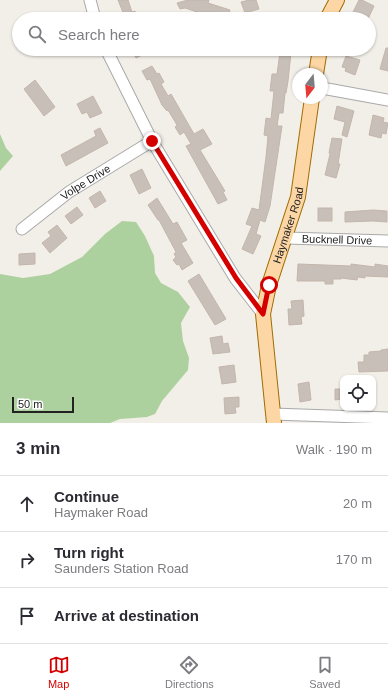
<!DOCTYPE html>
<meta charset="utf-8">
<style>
:root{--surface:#fff;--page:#f2f2f3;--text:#2b2b33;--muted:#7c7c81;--line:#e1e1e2;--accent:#d40000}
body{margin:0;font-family:Helvetica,sans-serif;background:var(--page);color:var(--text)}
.controls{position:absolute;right:12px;bottom:12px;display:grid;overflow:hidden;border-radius:8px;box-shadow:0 1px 3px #0004}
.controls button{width:36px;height:36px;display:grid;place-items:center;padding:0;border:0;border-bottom:1px solid var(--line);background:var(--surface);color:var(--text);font:20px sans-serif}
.compass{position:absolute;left:292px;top:68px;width:36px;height:36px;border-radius:50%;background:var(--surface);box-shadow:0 1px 3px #0004;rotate:196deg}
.scale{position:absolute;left:12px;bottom:10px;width:62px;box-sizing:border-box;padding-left:4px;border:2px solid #222;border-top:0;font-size:11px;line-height:14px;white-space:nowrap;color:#222;-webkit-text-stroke:3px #fff;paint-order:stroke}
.stop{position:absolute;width:12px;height:12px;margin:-9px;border:3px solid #d40000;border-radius:50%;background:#fff}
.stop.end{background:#d40000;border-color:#fff;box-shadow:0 1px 4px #0008}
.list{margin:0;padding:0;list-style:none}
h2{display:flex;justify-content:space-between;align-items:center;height:52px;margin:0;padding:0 16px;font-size:17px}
h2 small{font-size:13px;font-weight:400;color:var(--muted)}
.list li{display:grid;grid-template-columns:26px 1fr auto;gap:12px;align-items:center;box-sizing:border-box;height:56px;padding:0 16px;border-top:1px solid var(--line)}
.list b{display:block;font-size:15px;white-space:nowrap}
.list p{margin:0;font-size:13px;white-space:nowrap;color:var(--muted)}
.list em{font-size:13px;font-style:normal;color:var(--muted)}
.icon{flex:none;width:22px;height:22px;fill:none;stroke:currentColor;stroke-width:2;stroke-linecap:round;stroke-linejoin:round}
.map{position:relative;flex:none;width:388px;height:423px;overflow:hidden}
.search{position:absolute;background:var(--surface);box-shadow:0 1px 3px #0004;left:12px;right:12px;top:12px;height:44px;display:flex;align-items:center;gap:10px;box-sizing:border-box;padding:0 14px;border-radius:22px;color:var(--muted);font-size:15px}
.sheet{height:220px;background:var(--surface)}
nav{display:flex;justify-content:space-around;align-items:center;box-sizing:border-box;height:56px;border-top:1px solid var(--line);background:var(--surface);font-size:11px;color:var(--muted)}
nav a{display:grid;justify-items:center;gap:2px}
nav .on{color:var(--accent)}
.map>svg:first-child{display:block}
.forest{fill:#add19e}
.building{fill:#c7bfb8;stroke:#c4b6ab}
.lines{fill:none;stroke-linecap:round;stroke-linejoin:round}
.minor-casing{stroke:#a9a9a9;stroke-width:13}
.major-casing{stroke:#a06b00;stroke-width:16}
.minor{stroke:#fff;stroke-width:11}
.major{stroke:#fcd6a4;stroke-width:14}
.route{stroke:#d40000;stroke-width:5}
.labels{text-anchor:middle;stroke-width:3.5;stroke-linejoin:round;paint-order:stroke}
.street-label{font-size:11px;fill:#222;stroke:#fff}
</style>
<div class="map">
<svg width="388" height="423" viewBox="0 0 388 423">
<rect width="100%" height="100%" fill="#f2efe9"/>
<g class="forest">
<path d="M0,134l6,14 7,8 -13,15z"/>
<path d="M122,221l14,1 9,14 9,20 1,17 6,10 17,9 12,15 -9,16 2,18 6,17 -1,12 -26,31 -7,13 -8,3 -27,2 -10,4h-110v-149l23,4 27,-4 32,-17 23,-23z"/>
</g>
<g class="building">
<path d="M118,0h10l4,12 3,-1 2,8h-21v-1l8,-3z"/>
<path d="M188,0h21l-1,3 22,7 -3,9h-18v-3l-24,-8 -5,1 -3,-6z"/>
<path d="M249,0h7l3,9 -14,4 -4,-11z"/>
<path d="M359,0h3l12,6 -6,13h-10l-7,-3z"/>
<path d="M386,48h2v23l-8,-2z"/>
<path d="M132,49h22l-18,9z"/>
<path d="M280,52l11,1 -3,28 -2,12h-1l-2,20h-4l-2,13h5l-12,80 -5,16 -5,-2 -4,14 5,2 -8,18 -11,-5 10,-23 -6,-2 6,-16 7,2 7,-53 2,-21 -4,-1 2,-17 5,1 3,-28h-4l2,-17h5z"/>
<path d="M346,56l14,4 -5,15 -10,-4 1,-3 -4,-1z"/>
<path d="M152,66l5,8 2,-1 5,9 -3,2 7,12 3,-2 23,40 9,-5 9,15 -12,6 25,41 -2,1 4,8 -9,4 -32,-58 5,-2 -7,-12 -4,3 -5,-8 2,-2 -9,-15 -1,1 -5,-6 -12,-26 -3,1 -5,-9z"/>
<path d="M35,80l20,27 -11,9 -20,-27z"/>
<path d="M93,96l9,17 -12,5 -3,-6 -5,2 -5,-10z"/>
<path d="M337,106l17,5 -7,26 -5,-2 3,-13 -11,-3z"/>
<path d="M373,115l11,3 -1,4 5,1 -2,11 -4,-1 -1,5 -12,-3z"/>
<path d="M100,128l8,15 -42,23 -5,-11 35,-19 -2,-5z"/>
<path d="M332,138l10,1 -4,25h2l-4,14 -11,-3 5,-21 -1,-1z"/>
<path d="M142,169l9,19 -12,6 -9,-19z"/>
<path d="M100,191l6,10 -11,7 -6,-10z"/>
<path d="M157,198l16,26 4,-2 10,18 -6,3 12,20 -11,7 -3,-6 -2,1 -4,-5 3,-3 -2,-3 2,-2 -17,-32h-1l-10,-15z"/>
<path d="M77,207l6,8 -12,9 -6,-8z"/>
<rect x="318" y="208" width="14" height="13"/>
<path d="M373,210l14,1v11l-14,-1 -28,1v-10z"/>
<path d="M57,225l10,13 -17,15 -8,-10 9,-7 -3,-4z"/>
<path d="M35,253v11l-16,1v-11z"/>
<path d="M298,264l53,2v-2l24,3v-3l13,2v11l-23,-1v2l-7,-1 -1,3 -16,-2v1h-8v5h-8v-3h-28z"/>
<path d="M199,274l27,45 -11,6 -27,-44z"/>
<path d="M303,300l1,16 -3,1 1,7 -13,1 -1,-16h4l-1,-8z"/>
<path d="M222,336l1,8 5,-1 2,9 -17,2 -3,-16z"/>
<path d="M388,349v22l-29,1 -1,-10h6v-7h5v-3l12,-1v-1z"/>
<path d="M234,365l2,17 -14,2 -3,-17z"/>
<path d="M309,382l2,18 -11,2 -2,-18z"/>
<path d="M335,389h8v10l-8,1z"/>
<path d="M239,397v10h-4l1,6 -11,1 -1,-16z"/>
</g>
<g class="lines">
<defs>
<g id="minor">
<path d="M90,0l5,19"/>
<path d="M106,49l46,92 83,137 28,36"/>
<path d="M322,88l66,12"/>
<path id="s1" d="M22,229l47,-37 83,-51"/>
<path id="s2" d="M286,238l102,3"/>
<path d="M273,414l115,4"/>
</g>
<g id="major">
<path d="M327,19l10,-19"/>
<path d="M316,74l4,-25"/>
<path id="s3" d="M274,423l-11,-109 6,-29 29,-88 14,-99"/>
</g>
</defs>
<use href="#minor" class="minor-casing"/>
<use href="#major" class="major-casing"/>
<use href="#minor" class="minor"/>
<use href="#major" class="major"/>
</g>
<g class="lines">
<path class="route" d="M152,141l84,137 27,36 6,-29"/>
</g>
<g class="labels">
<g class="street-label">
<text dy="4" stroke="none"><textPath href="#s1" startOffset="79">Volpe Drive</textPath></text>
<text dy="4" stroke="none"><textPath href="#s3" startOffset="202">Haymaker Road</textPath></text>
<text dy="4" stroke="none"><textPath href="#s2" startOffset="51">Bucknell Drive</textPath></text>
</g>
</g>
</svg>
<div class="controls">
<button><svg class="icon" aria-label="locate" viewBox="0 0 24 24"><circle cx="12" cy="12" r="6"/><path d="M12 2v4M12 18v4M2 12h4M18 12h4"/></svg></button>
</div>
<svg class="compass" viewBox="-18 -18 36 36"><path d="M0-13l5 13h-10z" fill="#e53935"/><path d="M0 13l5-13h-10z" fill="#7c7c81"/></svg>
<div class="scale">50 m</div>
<div class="stop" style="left:269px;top:285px"></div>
<div class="stop end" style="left:152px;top:141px"></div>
<div class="search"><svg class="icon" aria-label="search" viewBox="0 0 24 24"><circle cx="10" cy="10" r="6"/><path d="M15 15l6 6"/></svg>Search here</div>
</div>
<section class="sheet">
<h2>3 min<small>Walk · 190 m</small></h2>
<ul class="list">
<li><svg class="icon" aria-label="ahead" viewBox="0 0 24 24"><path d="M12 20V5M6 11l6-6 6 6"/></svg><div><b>Continue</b><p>Haymaker Road</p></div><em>20 m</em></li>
<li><svg class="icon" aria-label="right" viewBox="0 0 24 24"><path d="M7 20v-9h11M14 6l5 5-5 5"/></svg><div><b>Turn right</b><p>Saunders Station Road</p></div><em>170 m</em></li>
<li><svg class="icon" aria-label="arrive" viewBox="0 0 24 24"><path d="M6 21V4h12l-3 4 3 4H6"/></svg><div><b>Arrive at destination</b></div></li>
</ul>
</section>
<nav>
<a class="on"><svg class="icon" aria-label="map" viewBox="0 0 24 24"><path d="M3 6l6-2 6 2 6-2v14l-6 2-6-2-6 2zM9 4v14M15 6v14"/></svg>Map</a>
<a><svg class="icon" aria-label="directions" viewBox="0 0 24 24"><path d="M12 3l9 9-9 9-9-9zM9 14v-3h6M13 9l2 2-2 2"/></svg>Directions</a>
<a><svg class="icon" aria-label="saved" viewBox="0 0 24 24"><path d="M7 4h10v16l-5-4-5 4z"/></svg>Saved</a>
</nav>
